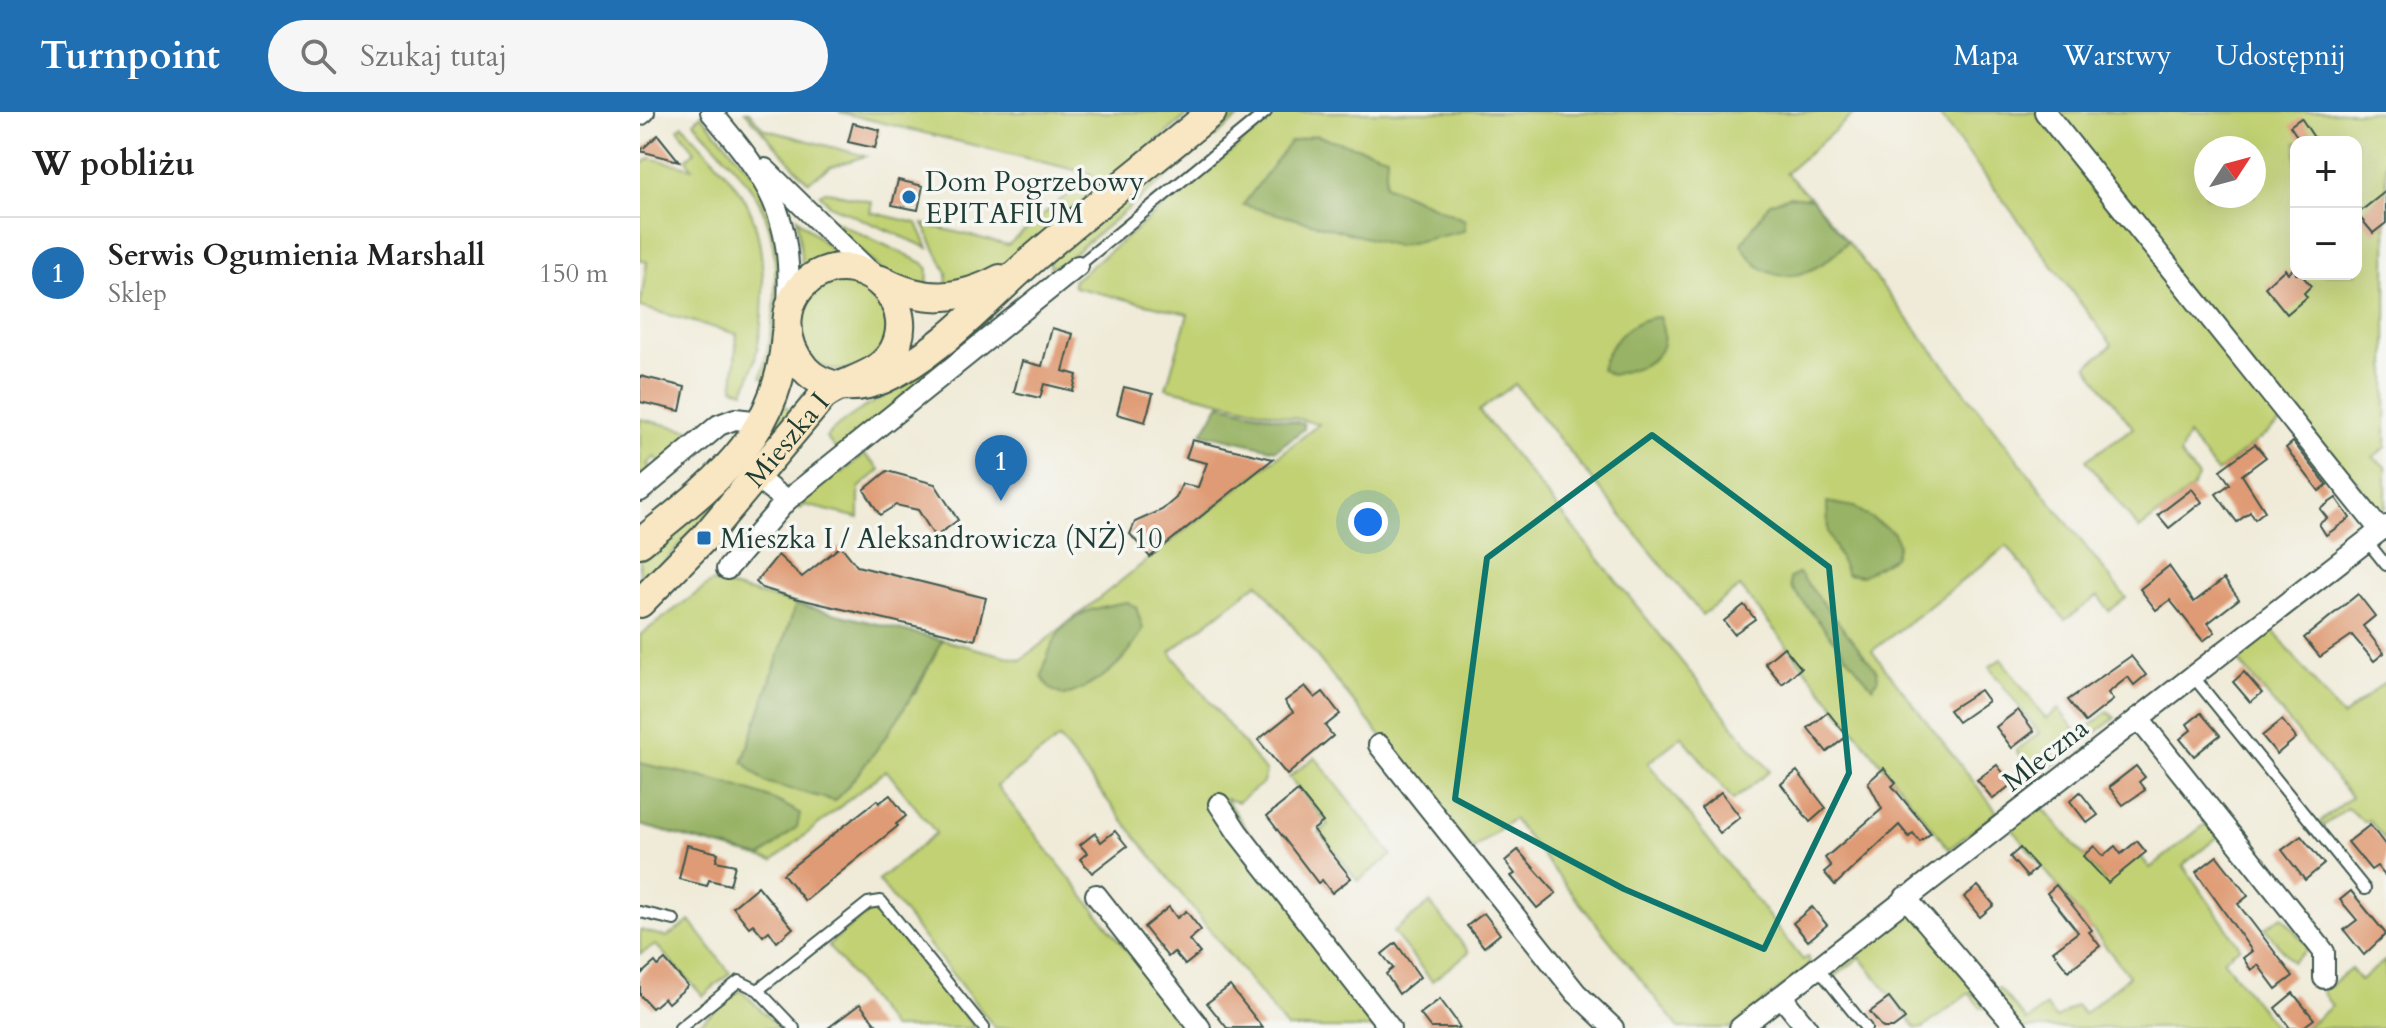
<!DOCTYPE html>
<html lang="pl">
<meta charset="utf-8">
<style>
:root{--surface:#fff;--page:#f6f6f6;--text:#222;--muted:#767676;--line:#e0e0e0;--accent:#1f6fb2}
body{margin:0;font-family:Cardo,serif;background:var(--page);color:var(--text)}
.controls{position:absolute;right:24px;top:24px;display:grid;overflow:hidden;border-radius:16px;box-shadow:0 8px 32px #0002}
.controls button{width:72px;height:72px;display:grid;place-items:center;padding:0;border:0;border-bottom:2px solid var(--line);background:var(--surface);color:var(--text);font:40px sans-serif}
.compass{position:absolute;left:1554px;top:24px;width:72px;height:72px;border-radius:50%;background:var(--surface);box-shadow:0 8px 32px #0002;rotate:54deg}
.you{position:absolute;left:728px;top:410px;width:28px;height:28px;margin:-20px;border:6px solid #fff;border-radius:50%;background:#1a73e8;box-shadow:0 0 0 12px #1a73e833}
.badge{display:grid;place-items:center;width:52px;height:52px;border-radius:50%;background:var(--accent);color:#fff;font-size:26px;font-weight:700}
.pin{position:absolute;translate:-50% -66px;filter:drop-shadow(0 2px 4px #0008)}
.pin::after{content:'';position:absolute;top:42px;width:28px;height:24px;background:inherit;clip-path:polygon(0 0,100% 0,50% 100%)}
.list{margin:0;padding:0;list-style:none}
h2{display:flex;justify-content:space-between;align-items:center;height:104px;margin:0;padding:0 32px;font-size:34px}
h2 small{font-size:26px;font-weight:400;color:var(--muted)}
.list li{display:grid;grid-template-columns:52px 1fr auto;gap:24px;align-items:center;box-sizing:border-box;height:112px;padding:0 32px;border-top:2px solid var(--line)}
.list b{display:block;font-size:30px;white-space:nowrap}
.list p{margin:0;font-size:26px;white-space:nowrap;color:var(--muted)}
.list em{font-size:26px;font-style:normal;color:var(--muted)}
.icon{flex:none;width:44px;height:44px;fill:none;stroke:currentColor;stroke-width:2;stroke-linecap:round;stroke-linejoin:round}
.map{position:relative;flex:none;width:1746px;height:916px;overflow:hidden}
header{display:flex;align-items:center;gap:48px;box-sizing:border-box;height:112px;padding:0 40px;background:var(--accent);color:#fff}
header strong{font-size:38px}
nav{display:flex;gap:44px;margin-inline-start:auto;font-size:28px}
.search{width:560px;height:72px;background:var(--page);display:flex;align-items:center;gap:20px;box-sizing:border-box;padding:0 28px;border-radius:44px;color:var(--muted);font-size:30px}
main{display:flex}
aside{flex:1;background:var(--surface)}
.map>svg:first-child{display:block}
.green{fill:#c1d173;stroke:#708754;stroke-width:2;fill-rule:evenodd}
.forest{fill:#98b365;stroke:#5c784c;stroke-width:2}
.building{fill:#df9b75}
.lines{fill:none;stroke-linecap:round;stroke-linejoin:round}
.lane-casing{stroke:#3e574d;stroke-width:14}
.street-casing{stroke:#3e574d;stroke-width:24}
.secondary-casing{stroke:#3e574d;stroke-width:32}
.lane{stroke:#fff;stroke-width:10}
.street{stroke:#fff;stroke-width:20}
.secondary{stroke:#f9e7c3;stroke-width:28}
.marked{fill:none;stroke:#0f766e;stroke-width:6;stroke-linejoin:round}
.poi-dot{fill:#1f6fb2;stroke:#f6f6f2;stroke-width:3}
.labels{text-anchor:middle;stroke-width:7;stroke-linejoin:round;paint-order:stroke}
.poi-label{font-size:28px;fill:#1f3d34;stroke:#f6f6f2;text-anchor:start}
.street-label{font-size:28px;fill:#1f3d34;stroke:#f6f6f2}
</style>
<header>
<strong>Turnpoint</strong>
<div class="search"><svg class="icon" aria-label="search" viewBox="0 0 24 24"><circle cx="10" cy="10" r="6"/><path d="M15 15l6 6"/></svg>Szukaj tutaj</div>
<nav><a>Mapa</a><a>Warstwy</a><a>Udostępnij</a></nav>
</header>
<main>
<aside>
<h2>W pobliżu<small></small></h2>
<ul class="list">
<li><span class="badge">1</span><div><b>Serwis Ogumienia Marshall</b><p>Sklep</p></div><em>150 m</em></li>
</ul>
</aside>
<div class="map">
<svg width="1746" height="916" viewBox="0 0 1746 916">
<rect width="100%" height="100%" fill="#f6f6f2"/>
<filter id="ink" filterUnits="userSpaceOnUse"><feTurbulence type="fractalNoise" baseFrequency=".0125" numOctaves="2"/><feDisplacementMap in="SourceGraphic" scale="16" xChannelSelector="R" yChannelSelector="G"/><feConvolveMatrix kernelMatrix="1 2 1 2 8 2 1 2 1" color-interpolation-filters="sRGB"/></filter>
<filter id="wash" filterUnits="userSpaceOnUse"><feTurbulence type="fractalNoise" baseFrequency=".006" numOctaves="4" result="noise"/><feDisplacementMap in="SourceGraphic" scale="32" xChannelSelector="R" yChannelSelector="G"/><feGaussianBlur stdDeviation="1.8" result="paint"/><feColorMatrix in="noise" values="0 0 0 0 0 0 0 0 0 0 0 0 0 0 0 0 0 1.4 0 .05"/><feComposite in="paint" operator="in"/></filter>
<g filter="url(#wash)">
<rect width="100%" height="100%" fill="#f0ebd8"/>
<g class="green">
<path d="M105,0h4l15,17 102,27 -36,11 -22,15z"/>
<path d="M199,0h352l-182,156 -63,24 1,-19 -24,-49 85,21 83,-71z"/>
<path d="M591,0h14l-184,152 -11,3 -1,-5 5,-6z"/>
<path d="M639,0h577l-70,61 26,26 -4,-1 36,47 3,-4 279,357 -17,13 -11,-15 -33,24 -58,-74 -135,105 125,161 -48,37 -209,-262 -38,28 -187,-231 -36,27 291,360 -37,29 -51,-64 -34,27 155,197 4,-3 3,4 -3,6 -77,61h-51l-166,-209 -41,31 -214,-267 -88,69 96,120 -3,11 -25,19 -12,-3 157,229h-96l-228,-289 -62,47 191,242h-193l-117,-148 58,-47 -50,-63 -113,91 -133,-36v-190l72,-53 84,22 -53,157 172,-67 27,-54 79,20 298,-236 -153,-36 22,-74 -114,-27 -1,-6z"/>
<path d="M1297,0h449v335l-13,10 13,10v41l-11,-2 -24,-31 -4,3 -63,-58 -67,52 -29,-37 -8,20 18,22 -6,12 -53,40 -53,-69 47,-32 -46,-62 25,-21zM1656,30h60v132h-60zM1566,36h48v48h-48z"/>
<path d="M61,3l56,64 26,75 -12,126 -10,-3c14,-50 24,-120 1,-169 -15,-32 -45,-59 -68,-86z"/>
<path d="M43,13c21,25 50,51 65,81 23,45 18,140 -4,185l-11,-3 4,-54 -97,-27 7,-45 -7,-2v-94l10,-8 42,10 -6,-9 9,-8 -17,-22z"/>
<path d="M185,79l47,11 -2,10 47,11 11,25 -99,-43 -9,-11z"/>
<path d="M186,105l97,46 5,6 -1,21 -43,-17z"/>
<path d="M157,106l44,40 -38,15z"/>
<path d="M199,166l36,12c4,9 14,24 14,34 -2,50 -84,71 -88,3 -2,-28 17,-37 38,-49z"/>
<path d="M302,247l2,3 -107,89 -11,-14c32,-33 80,-48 116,-78z"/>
<path d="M142,291l13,12 -155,175v-36z"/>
<path d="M0,307l49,11 5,4 -32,30 -7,-7 -8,7 4,5 -11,14z"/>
<path d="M224,342l16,16 -21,18v30l-54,-13 -5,4 -5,-6 42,-35 5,5z"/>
<path d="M1628,512l74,93 44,-36v160l-17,-21 -5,2 -17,-14 -24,18 -3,-4 31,-25 -119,-144z"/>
<path d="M1361,547l45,60 13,-10 19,25 30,-22 7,6 -77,59 -22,-26 23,-18 -50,-66z"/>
<path d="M675,645l77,98 -34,26 -39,-49 9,-7 -39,-48z"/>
<path d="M1399,691l66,78 34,-27 11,14 58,-46 11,14 -36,29 57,82 -17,13 53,68h-269l-15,-19 -12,-2 -11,-14 -46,35h-7l-56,-71 -28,22 -2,-10 64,-52 27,-13 74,88 4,-4 28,33 19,-15 10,13 20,-14 8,9 45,-38 -119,-150z"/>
<path d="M790,791l39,49 -37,29 -39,-49z"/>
<path d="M238,798l97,118h-83l-64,-83 40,-33z"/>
<path d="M1642,804l27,32 -17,14 -27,-34z"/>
<path d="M50,809l40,52 -27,23 -47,-51 -16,9v-24l27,7z"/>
<path d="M1746,848v68h-81l27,-22 -10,-14 29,-23 9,11z"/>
<path d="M102,879l37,37h-85l43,-36z"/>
</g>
<g class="forest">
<path d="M675,23l72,21 -2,29 80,35 -1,11 -67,15 -154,-41 47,-63z"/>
<path d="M1149,84l23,3 35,42c-30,37 -80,53 -106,3l29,-41z"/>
<path d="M1019,205c17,41 -15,50 -48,58l-10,-6c7,-26 30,-51 58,-52z"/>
<path d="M580,292l84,20v5l-28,21 -74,-17z"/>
<path d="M1187,390l27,5 40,26 4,11 -4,13 -32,19 -15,-2 -19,-41z"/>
<path d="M1159,461l78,98 1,9 -6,7 -81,-100 -1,-9z"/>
<path d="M487,490l9,5 7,22c-17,34 -43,55 -79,67l-14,-7 -8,-12c11,-54 32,-67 85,-75z"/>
<path d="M156,492l146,36c-29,59 -63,112 -107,161l-70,-19 -22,-20z"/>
<path d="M0,651c49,12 119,23 160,51l-3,13 -36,30 -121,-32z"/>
</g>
<g id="blocks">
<g class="building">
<path d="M1661,6l16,24h-16l-11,-16z"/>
<path d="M213,11l27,7 -5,18 -27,-6z"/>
<path d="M18,23l21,26 -39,-10z"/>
<path d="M258,68l25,6 -5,24 -26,-5z"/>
<path d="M1746,79v32l-13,10 -16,-19z"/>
<path d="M1655,155l1,7h5l10,12 -7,7 3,4 -20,17 -22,-27 20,-18 3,4z"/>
<path d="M412,216l21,6 -10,37 14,4 -4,16 -29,-7 -4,14 -26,-6 8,-31 20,5z"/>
<path d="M0,264l45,11 -5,24 -40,-9z"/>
<path d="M484,275l29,7 -8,28 -28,-8z"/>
<path d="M552,328l81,19 -123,98 -20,-23 5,-12 27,-12 14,-12 6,-14 16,3 9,-24 -21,-5z"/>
<path d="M1653,330l34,43 -8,6 -33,-43z"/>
<path d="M1615,332l11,13 -24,18 23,36 -10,8 -5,-7 -13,10 -21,-28 14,-10 -10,-14z"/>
<path d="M247,359l48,13 23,36 -23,17 -17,-27 -22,-5 -16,10 -16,-25z"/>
<path d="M1552,377l10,13 -33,26 -11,-13z"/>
<path d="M1696,386l14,20 -24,17 -7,-11 8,-6 -7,-9z"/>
<path d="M201,434l16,20 129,32 -11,42 -180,-42 -33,-10 -6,-6 22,-27 24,22z"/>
<path d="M1529,454l25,36 30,-23 15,20 -31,24 7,9 -12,9 -33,-41 -14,10 -16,-21z"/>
<path d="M1718,482l17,22 -12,10 21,27 -10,8 -22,-26 -32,22 -16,-19z"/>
<path d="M1104,493l11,14 -21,15 -10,-13z"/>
<path d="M1144,535l17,21 -19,16 -17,-21z"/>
<path d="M1491,544l15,19 -12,10 -6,-8 -20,16 5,7 -28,22 -17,-22z"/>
<path d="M1604,560l18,21 -12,9 -17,-20z"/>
<path d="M665,574l10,12 8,-6 17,22 -15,12 8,10 -46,39 -29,-35 35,-28 -8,-11z"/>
<path d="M1340,578l8,11 -30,21 -9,-12z"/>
<path d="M1378,598l16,21 -22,17 -16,-21z"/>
<path d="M1188,600l19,24 -20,16 -19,-24z"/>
<path d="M1561,601l19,22 -26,21 -14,-17 11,-9 -4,-6z"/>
<path d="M1642,608l14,18 -19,16 -15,-18z"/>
<path d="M1357,653l15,19 -19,15 -16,-19z"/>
<path d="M1496,654l9,11 -6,5 6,8 -22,15 -14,-18z"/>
<path d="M1244,656l12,15 -4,3 39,47 -11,9 -7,-9 -4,4 -10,-12 -64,60 -11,-13 7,-6 -6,-8 57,-49 -14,-27z"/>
<path d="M1157,659l29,37 -16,14 -29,-38z"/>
<path d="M658,679l25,31 -10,8 38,48 -19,15 -10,-13 -4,3 -51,-67z"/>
<path d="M1081,680l19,25 -20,16 -19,-25z"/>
<path d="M1440,680l18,23 -11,8 -17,-22z"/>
<path d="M250,683l16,21 -10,8 2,2 -93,75 -22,-27 94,-74 2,3z"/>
<path d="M1730,713l16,21v31l-9,-11 -6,4 -23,-28z"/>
<path d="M475,719l12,15 -35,27 -12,-14 7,-6 -7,-8 15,-12 6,9z"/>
<path d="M1661,724l23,28 -19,16 -23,-30z"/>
<path d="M1497,729l9,11 -38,31 -25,-27 11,-10 9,10 12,-10 6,8z"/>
<path d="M47,733l31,8 -2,8 19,4 -5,20 -21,-5 -2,6 -28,-7z"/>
<path d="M1380,736l17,19 -10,10 -17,-20z"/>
<path d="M878,738l38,43 -19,15 -26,-32 4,-2 -10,-13z"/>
<path d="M1577,744l31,40 -10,8 55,72 -17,13 -18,-24 -7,5 -8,-12 9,-7 -56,-79z"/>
<path d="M1416,773l36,45 -3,2 11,14 -32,25 -15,-20 25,-19 -31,-39z"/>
<path d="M118,774l35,42 -16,14 -8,-11 -6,5 -10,-12 -4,3 -16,-20z"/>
<path d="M1338,774l16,19 -14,12 -16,-20z"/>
<path d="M1711,779l35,43 -22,21 -20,-25 13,-10 -17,-20z"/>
<path d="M529,795l8,11 9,-7 15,19 -12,10 11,13 -15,12 -11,-13 -6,5 -24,-30z"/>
<path d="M1172,795l15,18 -19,16 -15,-18z"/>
<path d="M844,801l16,21 -16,13 -17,-21z"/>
<path d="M756,831l24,34 -21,17 -13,-20 7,-6 -11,-14z"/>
<path d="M25,848l23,26 -20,17 -4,-5 -12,10 -12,-13v-20l15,-13 3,4z"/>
<path d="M590,874l33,42h-36l-20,-25z"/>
<path d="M1653,881l21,26 -12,9h-12l-15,-20z"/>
<path d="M1249,886l16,21 -12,9h-10l-13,-16z"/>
<path d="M800,887l14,19 6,10h-29l-11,-14z"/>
<path d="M220,892l19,24h-51z"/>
</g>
</g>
</g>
<g filter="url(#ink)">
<use href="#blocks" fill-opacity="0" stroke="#3e574d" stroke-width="2"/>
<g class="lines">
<defs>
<g id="lane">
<path d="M438,154l188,-154"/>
<path d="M1726,428l20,25"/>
<path d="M1552,563l173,214"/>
<path d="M0,800l34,8"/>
<path d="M1177,855l49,61"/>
<path d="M118,878l110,-87 13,-2 103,127"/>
<path d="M40,916l59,-47 19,9 36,38"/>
</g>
<g id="street">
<path d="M71,0c57,68 82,102 77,193"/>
<path d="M1405,0l335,418"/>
<path d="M0,3l4,-3"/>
<path d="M125,57l106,104"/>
<path d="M0,379l79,-66 16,-6 27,3"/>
<path d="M146,389l292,-235"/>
<path d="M87,457l59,-68 -30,-24"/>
<path d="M1498,606l186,234v26"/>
<path d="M739,633l197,248 37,35"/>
<path d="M579,692l19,29 152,195"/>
<path d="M456,783l104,133"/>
<path d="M1265,785l112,131"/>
<path d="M1141,884l26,32"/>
<path d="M1100,916l646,-502"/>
</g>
<g id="secondary">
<path d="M241,168c42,23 78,21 119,-1"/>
<path d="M0,431c74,-60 140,-106 146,-210"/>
<path id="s1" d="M0,491l64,-65 119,-142c21,-16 51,-18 67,-40 34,-47 -24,-109 -74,-81 -36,21 -36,65 -11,94 19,21 53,21 78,10 58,-26 104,-80 151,-121 58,-50 119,-97 178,-146"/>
</g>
</defs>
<use href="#lane" class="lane-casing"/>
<use href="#street" class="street-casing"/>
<use href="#secondary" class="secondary-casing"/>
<use href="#lane" class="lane"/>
<use href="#street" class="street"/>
<use href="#secondary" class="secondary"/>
</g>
</g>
<path class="marked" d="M1012,323l177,132 20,206 -85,176 -140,-60 -169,-90 32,-241z"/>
<g class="poi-dot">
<circle cx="269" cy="85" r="8"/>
<rect x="56" y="418" width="16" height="16" rx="4"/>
</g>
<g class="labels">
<g class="poi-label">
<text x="285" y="79">Dom Pogrzebowy<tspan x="285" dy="32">EPITAFIUM</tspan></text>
<text x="80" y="436">Mieszka I / Aleksandrowicza (NŻ) 10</text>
</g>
<g class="street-label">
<text dy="10" stroke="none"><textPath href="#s1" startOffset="220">Mieszka I</textPath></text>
<text transform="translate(1405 642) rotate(-38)" y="10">Mleczna</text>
</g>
</g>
</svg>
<div class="controls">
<button>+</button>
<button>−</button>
</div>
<svg class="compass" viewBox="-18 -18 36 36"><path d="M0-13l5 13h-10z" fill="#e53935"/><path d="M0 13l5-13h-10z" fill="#767676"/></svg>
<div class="you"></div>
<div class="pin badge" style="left:361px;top:389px">1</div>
</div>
</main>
